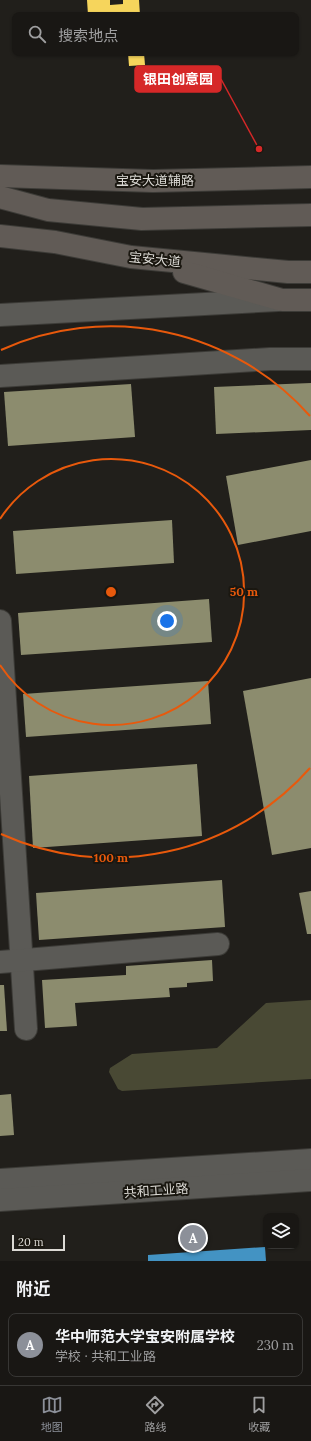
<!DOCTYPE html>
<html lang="zh">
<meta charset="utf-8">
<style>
:root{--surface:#191714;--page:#262422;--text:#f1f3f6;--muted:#9f9fa0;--line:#373634;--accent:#8c9099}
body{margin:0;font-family:Lora,"Noto Sans SC",serif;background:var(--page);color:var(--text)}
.controls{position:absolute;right:12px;bottom:12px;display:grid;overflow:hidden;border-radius:8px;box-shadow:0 1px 3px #0004}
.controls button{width:36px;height:36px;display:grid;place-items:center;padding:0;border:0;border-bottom:1px solid var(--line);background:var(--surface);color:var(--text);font:20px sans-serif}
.scale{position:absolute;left:12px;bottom:10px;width:53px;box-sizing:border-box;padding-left:4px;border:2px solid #dcdad5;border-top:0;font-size:11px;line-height:14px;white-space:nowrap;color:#dcdad5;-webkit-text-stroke:3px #1a1710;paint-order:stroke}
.you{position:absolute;left:167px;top:621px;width:14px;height:14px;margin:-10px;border:3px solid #fff;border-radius:50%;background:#1a73e8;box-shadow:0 0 0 6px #1a73e833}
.badge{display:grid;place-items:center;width:26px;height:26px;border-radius:50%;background:var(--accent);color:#fff;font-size:13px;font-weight:700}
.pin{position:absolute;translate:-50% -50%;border:2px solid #fff;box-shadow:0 1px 4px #0006}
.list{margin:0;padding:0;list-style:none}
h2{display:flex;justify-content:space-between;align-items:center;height:52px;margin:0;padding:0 16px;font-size:17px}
h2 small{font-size:13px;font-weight:400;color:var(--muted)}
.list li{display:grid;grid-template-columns:26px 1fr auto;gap:12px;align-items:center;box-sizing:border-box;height:64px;margin:0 8px 8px;padding:0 8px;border:1px solid var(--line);border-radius:8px}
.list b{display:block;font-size:15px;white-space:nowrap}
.list p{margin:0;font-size:13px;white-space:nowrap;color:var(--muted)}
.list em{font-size:13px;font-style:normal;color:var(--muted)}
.icon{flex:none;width:22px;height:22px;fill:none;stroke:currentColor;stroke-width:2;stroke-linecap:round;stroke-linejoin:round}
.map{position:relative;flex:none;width:311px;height:1261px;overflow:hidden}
.search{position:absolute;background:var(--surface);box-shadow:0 1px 3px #0004;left:12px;right:12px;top:12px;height:44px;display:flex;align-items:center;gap:10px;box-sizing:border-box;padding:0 14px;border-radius:8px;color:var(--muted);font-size:15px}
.sheet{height:124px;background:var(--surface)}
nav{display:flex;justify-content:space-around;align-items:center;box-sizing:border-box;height:56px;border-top:1px solid var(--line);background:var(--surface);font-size:11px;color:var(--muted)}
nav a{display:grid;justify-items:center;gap:2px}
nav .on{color:var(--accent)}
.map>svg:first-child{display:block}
.homes{fill:#f6d55c}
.schools{fill:#4393c3}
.industry{fill:#8c8c6e}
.building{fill:#494934}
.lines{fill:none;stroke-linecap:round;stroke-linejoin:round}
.minor-casing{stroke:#3c3b37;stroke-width:24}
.major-casing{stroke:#3c3b37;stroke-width:24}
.minor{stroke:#5b5a56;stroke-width:22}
.major{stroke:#615b56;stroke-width:22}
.ring{fill:none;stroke:#e8590c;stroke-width:2}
.labels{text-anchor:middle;stroke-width:4;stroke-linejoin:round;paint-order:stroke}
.street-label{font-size:13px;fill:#dcdad5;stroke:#1a1710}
.centre{fill:#e8590c;stroke:#1a1710;stroke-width:2}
.ring-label{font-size:12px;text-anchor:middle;font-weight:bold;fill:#e8590c;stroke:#1a1710;stroke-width:4;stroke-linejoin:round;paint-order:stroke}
.leader{fill:none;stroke:#d62828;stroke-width:1.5}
.callout-dot{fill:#d62828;stroke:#1a1710;stroke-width:1.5}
.callout{fill:#d62828;stroke:#d62828;stroke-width:1.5}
.callout-label{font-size:14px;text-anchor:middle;font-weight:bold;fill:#fff}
</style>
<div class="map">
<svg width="311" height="1261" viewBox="0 0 311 1261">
<rect width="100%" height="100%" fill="#211f1b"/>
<g class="homes">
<path d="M87,0h23v5l13,-1v-4h16l1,15h-52z"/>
<path d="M128,53h16l1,12 -16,1z"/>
</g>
<path class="schools" d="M265,1247l1,14h-118v-6z"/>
<g class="industry">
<path d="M311,383v47l-95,4 -2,-47z"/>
<path d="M131,384l4,53 -127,9 -4,-54z"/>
<path d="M311,460v71l-73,14 -12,-69z"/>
<path d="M172,520l2,43 -158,11 -3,-43z"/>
<path d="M209,599l3,43 -191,13 -3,-42z"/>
<path d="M311,678v170l-39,7 -29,-164z"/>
<path d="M208,681l3,43 -185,13 -3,-43z"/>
<path d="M197,764l5,72 -169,12 -4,-72z"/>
<path d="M222,880l3,47 -186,13 -3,-47z"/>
<path d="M311,891v43h-4l-8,-41z"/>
<path d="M212,960l1,21 -26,2v4l-18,1 1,9 -95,6 2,23 -32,2 -3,-48 84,-5v-9z"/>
<path d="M0,985h4l3,46h-7z"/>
<path d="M11,1094l3,41 -14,1v-41z"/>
</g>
<path class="building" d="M311,1000v79l-189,12 -4,-2 -9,-17 1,-4 22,-14 85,-6 49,-45z"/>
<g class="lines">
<defs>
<g id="minor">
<path d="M0,315l278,-15"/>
<path d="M0,376l270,-17h41"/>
<path d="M0,621l26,408"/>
<path d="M0,962l218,-18"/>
<path d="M0,1180l311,-20"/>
<path d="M0,1200l311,-20"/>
</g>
<g id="major">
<path d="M0,176l153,5 158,-4"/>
<path d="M0,197l48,13 94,9 169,-4"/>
<path d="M0,236l55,6 76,15 157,15h23"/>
<path d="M184,272l98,28h29"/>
</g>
</defs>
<use href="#minor" class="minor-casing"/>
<use href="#major" class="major-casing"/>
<use href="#minor" class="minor"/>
<use href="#major" class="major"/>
</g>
<g class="ring">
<path d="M0 519A133 133 0 1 1 0 665"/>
<path d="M310 768A266 266 0 0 1 1 834M1 350A266 266 0 0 1 310 416"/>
</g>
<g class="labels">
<g class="street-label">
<text x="155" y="185">宝安大道辅路</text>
<text transform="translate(155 259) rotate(6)" y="5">宝安大道</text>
<text transform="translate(156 1190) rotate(-4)" y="5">共和工业路</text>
</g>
</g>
<circle cx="111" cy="592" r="6" class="centre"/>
<g class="ring-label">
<text x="244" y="596">50 m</text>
<text x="111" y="862">100 m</text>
</g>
<path class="leader" d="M259 149L221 79"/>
<circle class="callout-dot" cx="259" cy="149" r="4"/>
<rect class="callout" x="135" y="66" width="86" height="26" rx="4"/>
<g class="callout-label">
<text x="178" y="84">银田创意园</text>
</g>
</svg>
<div class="controls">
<button><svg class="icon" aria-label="layers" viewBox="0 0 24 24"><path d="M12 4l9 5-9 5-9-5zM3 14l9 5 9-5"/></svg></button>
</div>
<div class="scale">20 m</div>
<div class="you"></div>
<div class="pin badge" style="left:193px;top:1238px">A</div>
<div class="search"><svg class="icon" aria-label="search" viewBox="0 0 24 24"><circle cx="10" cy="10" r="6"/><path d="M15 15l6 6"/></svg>搜索地点</div>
</div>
<section class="sheet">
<h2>附近<small></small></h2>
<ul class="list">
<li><span class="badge">A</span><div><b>华中师范大学宝安附属学校</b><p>学校 · 共和工业路</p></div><em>230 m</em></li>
</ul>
</section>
<nav>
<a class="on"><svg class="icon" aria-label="map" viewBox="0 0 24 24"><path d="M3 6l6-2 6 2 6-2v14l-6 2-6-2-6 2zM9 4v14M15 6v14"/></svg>地图</a>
<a><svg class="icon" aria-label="directions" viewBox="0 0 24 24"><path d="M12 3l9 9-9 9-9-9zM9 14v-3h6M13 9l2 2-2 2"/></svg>路线</a>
<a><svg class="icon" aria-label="saved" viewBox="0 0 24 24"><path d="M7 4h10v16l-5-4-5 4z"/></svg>收藏</a>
</nav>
